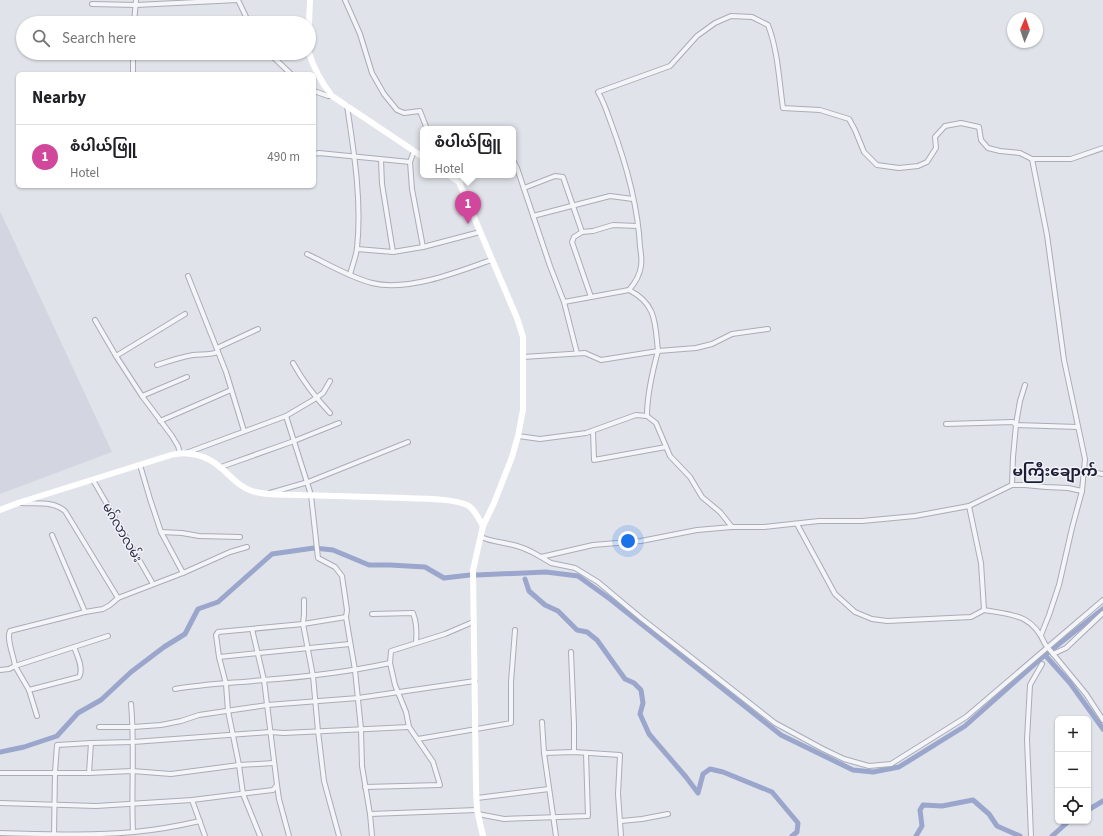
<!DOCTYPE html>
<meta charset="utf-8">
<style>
:root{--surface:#fff;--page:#f6f6f6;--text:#202124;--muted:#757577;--line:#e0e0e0;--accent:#2563eb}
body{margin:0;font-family:"Source Sans 3","Noto Sans Myanmar",sans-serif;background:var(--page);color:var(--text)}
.controls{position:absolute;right:12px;bottom:12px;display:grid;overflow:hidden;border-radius:6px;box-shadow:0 1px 3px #0004}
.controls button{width:36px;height:36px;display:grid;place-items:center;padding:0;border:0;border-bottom:1px solid var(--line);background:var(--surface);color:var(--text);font:20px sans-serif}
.compass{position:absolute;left:1007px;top:12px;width:36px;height:36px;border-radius:50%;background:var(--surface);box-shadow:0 1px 3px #0004;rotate:2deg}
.you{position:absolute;left:628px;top:541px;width:14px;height:14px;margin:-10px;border:3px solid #fff;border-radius:50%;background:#1a73e8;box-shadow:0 0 0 6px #1a73e833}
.badge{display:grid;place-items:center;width:26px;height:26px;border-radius:50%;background:var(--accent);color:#fff;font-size:13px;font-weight:700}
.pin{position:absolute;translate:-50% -33px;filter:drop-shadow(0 1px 2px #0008)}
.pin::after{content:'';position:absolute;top:21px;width:14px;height:12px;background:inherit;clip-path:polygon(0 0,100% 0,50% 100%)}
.popup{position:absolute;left:420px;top:126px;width:96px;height:52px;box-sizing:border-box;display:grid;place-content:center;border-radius:6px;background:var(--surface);filter:drop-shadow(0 1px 3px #0005);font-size:13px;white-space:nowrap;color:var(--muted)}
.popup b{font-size:15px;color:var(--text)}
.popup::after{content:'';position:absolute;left:50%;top:100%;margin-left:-8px;border:8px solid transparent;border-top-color:var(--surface)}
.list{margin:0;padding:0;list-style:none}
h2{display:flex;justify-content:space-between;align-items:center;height:52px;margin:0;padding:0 16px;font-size:17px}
h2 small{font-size:13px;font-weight:400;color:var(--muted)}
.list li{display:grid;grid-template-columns:26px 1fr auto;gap:12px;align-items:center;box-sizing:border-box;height:64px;padding:0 16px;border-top:1px solid var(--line)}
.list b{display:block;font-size:15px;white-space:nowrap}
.list p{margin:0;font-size:13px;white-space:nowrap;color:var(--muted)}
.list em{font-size:13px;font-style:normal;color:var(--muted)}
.icon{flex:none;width:22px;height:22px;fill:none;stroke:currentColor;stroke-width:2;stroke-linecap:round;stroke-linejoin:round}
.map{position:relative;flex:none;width:1103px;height:836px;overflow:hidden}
.search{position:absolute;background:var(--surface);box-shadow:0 1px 3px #0004;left:16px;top:16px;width:300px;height:44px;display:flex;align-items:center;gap:10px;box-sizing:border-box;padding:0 14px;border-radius:22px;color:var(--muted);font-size:15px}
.panel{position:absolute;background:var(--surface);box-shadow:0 1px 3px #0004;left:16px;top:72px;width:300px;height:116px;border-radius:6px}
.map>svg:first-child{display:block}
.built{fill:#d3d5e0}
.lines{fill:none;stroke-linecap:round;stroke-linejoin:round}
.canal{stroke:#9ba6cc;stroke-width:5}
.street-casing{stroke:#aaacb8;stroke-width:6}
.street{stroke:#f4f5f8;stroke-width:4}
.secondary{stroke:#fff;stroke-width:6}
.labels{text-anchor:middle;stroke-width:3;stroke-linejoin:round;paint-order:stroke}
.street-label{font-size:13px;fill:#292c43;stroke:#f1f2f8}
.quarter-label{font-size:15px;font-weight:bold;fill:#1b1d34;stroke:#f1f2f8}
</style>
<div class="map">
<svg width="1103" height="836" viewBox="0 0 1103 836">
<rect width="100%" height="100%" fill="#e1e3ea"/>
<path class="built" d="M0,211l112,241 -112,42z"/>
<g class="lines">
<g class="canal">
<path d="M476,575l70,-3 32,4 32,23 171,136 72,35 20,2 26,-5 66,-41 80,-71 58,-46"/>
<path d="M525,579l4,12 16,14 13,6 19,19 10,2 10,8 28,39 9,4 7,7 2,13 -3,11 9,20 37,43 12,16 5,-19 7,-5 13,3 49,20 26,31 -1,9 -5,4"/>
<path d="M1045,655l25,28 33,46"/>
<path d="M0,752l24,-5 33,-11 21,-23 23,-13 30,-28 33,-25 21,-13 13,-25 20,-7 54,-48 42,-6 19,2 36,15h21l35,2 19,11 26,-3"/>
<path d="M1088,810l15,-9"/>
<path d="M916,836l6,-10 -2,-16 3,-5 19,1 31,-6 16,14 8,12 23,10"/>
<path d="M1052,836l17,-15"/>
</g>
<defs>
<g id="street">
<path d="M238,0l11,23"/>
<path d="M345,0l15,34 12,39 12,21 13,16 7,3 16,-2 7,18"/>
<path d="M92,4l44,1 102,-5"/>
<path d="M134,23l2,-23"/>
<path d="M133,53v21"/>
<path d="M269,53l22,21"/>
<path d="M314,91l14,5h4"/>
<path d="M347,106c7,46 15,95 10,142 -1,9 -5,18 -7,27"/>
<path d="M314,154l5,-1 91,9 4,-11"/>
<path d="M381,160l1,24 11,68"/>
<path d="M513,160l4,8 33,98 14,36 13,51"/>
<path d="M410,162l2,27 11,58"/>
<path d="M524,188l31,-12 8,1 19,55 11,-1 20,-6 25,1"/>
<path d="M533,216l77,-20 23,3"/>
<path d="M582,232l-8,5 -2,5 19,55"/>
<path d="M357,249l36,3 30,-5 57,-15"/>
<path d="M307,254c21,10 42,23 65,29 35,9 86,-11 119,-23"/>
<path d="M188,276l38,96 18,59"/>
<path d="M564,302l65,-12"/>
<path d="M95,320l21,36 26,40 30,40 6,10 2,7"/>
<path d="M768,329l-36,5 -20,10 -16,4 -38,3c-3,-27 -1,-47 -29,-61 6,-7 11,-16 12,-24 1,-6 0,-13 -1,-19 -2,-42 -14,-84 -29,-124 -4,-11 -7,-21 -13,-31l72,-26 27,-30 18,-13 16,-7 21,1 16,8c10,26 11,55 15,83l37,2 29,9 6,11 9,22 13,13 22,3 19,-2 9,-4 9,-14 -1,-11 10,-11 16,-3 18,4 2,13 7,8 12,3 20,2 12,6"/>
<path d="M217,348l41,-19"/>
<path d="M116,356l69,-42"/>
<path d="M523,357l62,-4 16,7 57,-9c-6,22 -11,43 -11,65"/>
<path d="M293,363c10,18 22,34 37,50"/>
<path d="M157,365c12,-4 24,-8 36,-10 8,-1 18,0 25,-3"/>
<path d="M142,396l45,-19"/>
<path d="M286,416l25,79 7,63 17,9 7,9 5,34 -1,7 3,18 6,35 6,59 1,37 8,48 2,22"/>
<path d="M160,421l71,-31"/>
<path d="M946,424l67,-2 3,3 62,2"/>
<path d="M1016,424l4,-23 5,-16"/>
<path d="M593,431l1,29 72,-13"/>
<path d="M518,436l22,3 46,-6 50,-18 11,1 9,7 14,33 20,21 12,20 18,15 12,15"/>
<path d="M186,453l100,-37 27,-16 10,-7 7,-12"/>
<path d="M140,465l10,34 11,33 22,41"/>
<path d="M221,467l73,-26 45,-18"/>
<path d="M1084,471l19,3"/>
<path d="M93,480l60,104"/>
<path d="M1012,485l1,-28 3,-32"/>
<path d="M270,493l38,-11 100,-40"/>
<path d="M969,506l12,57 3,47c29,5 48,4 61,34l41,50 17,26"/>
<path d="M797,524l38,70 20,18 17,7 15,2 84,-4 13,-7"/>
<path d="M161,532l21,1 17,3 41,1"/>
<path d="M52,535l33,77"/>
<path d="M481,537c9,4 18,5 28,7 12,2 22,7 32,13l52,-12 48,-4 56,-11 35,-3h32l55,-6h43l53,-5 54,-10 43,-21h13l21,2 22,1 14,3"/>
<path d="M541,557l10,6 24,5 23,14 43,36 134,105 48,26 21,10 25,7 22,-2 75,-47 137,-117"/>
<path d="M118,598l65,-25 47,-21 17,-5"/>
<path d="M304,600v14l-1,10 10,52 5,55 6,50 15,55"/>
<path d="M372,614l41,-1c4,10 4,19 3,30"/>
<path d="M1041,635l8,-20 10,-30 13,-57 10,-37 3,-32 -21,-99 -17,-125 -15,-76h39l32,-11"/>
<path d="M571,652l3,73v27"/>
<path d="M1053,654l13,-6 37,-35"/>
<path d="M219,657l131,-13"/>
<path d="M0,670l9,-1 6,-3c-1,-10 -9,-27 -5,-35l75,-19 18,-3 7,-4 8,-7 -53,-87c-12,-10 -28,-7 -43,-8"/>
<path d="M175,689c29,-5 59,-6 88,-9 43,-3 85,-8 127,-17"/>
<path d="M29,690l50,-13c5,-8 -2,-22 -5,-30"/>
<path d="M131,704c4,42 0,85 2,128"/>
<path d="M37,716l-8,-26 -14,-24 93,-30"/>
<path d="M542,722l2,31 12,83"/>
<path d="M99,727h34l28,-2 20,-4 18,-6 68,-10 91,-7 117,-17"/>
<path d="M418,739l93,-16v-41l4,-52"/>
<path d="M544,753l30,-1 46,3 -2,39 3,42"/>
<path d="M0,773h89l43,-2 39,3 68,-9 35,-2"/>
<path d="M89,773l2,-30"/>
<path d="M277,785l2,14 10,37"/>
<path d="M365,787l75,-2 -7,-23 -24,-35 -3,-15 -11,-27 -5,-22 1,-12 54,-17 28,-12"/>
<path d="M477,798l72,-9"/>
<path d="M192,800l13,36"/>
<path d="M0,803l96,3 96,-6 81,-10 4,-5 -13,-105 -12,-51"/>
<path d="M370,814l107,-4"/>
<path d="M478,814l26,5 84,-3 -2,-63"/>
<path d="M621,821l21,-2 26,-5"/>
<path d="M0,833c43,1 91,3 134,-1 22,-2 44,-6 66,-11"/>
<path d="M54,836l1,-64 2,-27 34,-2 42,-1 137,-10 14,1 125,-6"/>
<path d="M260,836l-17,-42 -4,-29 -11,-54 -2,-27 -7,-27 -3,-22 2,-3 85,-8 43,-7"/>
<path d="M1031,836l-4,-97 3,-54 12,-21"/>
</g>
</defs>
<use href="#street" class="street-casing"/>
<use href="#street" class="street"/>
<g class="secondary">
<path d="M309,23l1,-23"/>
<path d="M309,53c5,16 12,29 23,43l91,61"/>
<path d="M449,175l10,7 58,136 6,19v73l-5,26 -6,21 -18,46 -11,23 -10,44 3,218 1,22 6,26"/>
<path d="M0,510l18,-7 153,-48c17,-5 37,1 50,13 11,9 17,18 31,23 15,5 33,3 49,4 34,1 68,2 103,3 17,1 47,0 63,7 7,3 12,14 16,21"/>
</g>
</g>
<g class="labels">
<g class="street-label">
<text transform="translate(123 532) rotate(60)" y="5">မဂ်လာလမ်း</text>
</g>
<g class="quarter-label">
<text x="1055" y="476">မကြီးချောက်</text>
</g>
</g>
</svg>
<div class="controls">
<button>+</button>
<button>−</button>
<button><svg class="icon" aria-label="locate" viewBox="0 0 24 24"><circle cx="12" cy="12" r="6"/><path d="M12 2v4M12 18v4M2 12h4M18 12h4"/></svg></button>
</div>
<svg class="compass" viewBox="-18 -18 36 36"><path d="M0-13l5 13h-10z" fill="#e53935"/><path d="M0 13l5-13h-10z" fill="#757577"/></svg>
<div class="you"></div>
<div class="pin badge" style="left:468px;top:224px;background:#d1479c">1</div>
<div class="popup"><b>စံပါယ်ဖြူ</b>Hotel</div>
<div class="search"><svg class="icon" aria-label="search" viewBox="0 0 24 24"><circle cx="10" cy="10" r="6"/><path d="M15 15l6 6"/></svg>Search here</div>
<section class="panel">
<h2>Nearby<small></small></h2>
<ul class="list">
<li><span class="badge" style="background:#d1479c">1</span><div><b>စံပါယ်ဖြူ</b><p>Hotel</p></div><em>490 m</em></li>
</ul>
</section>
</div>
